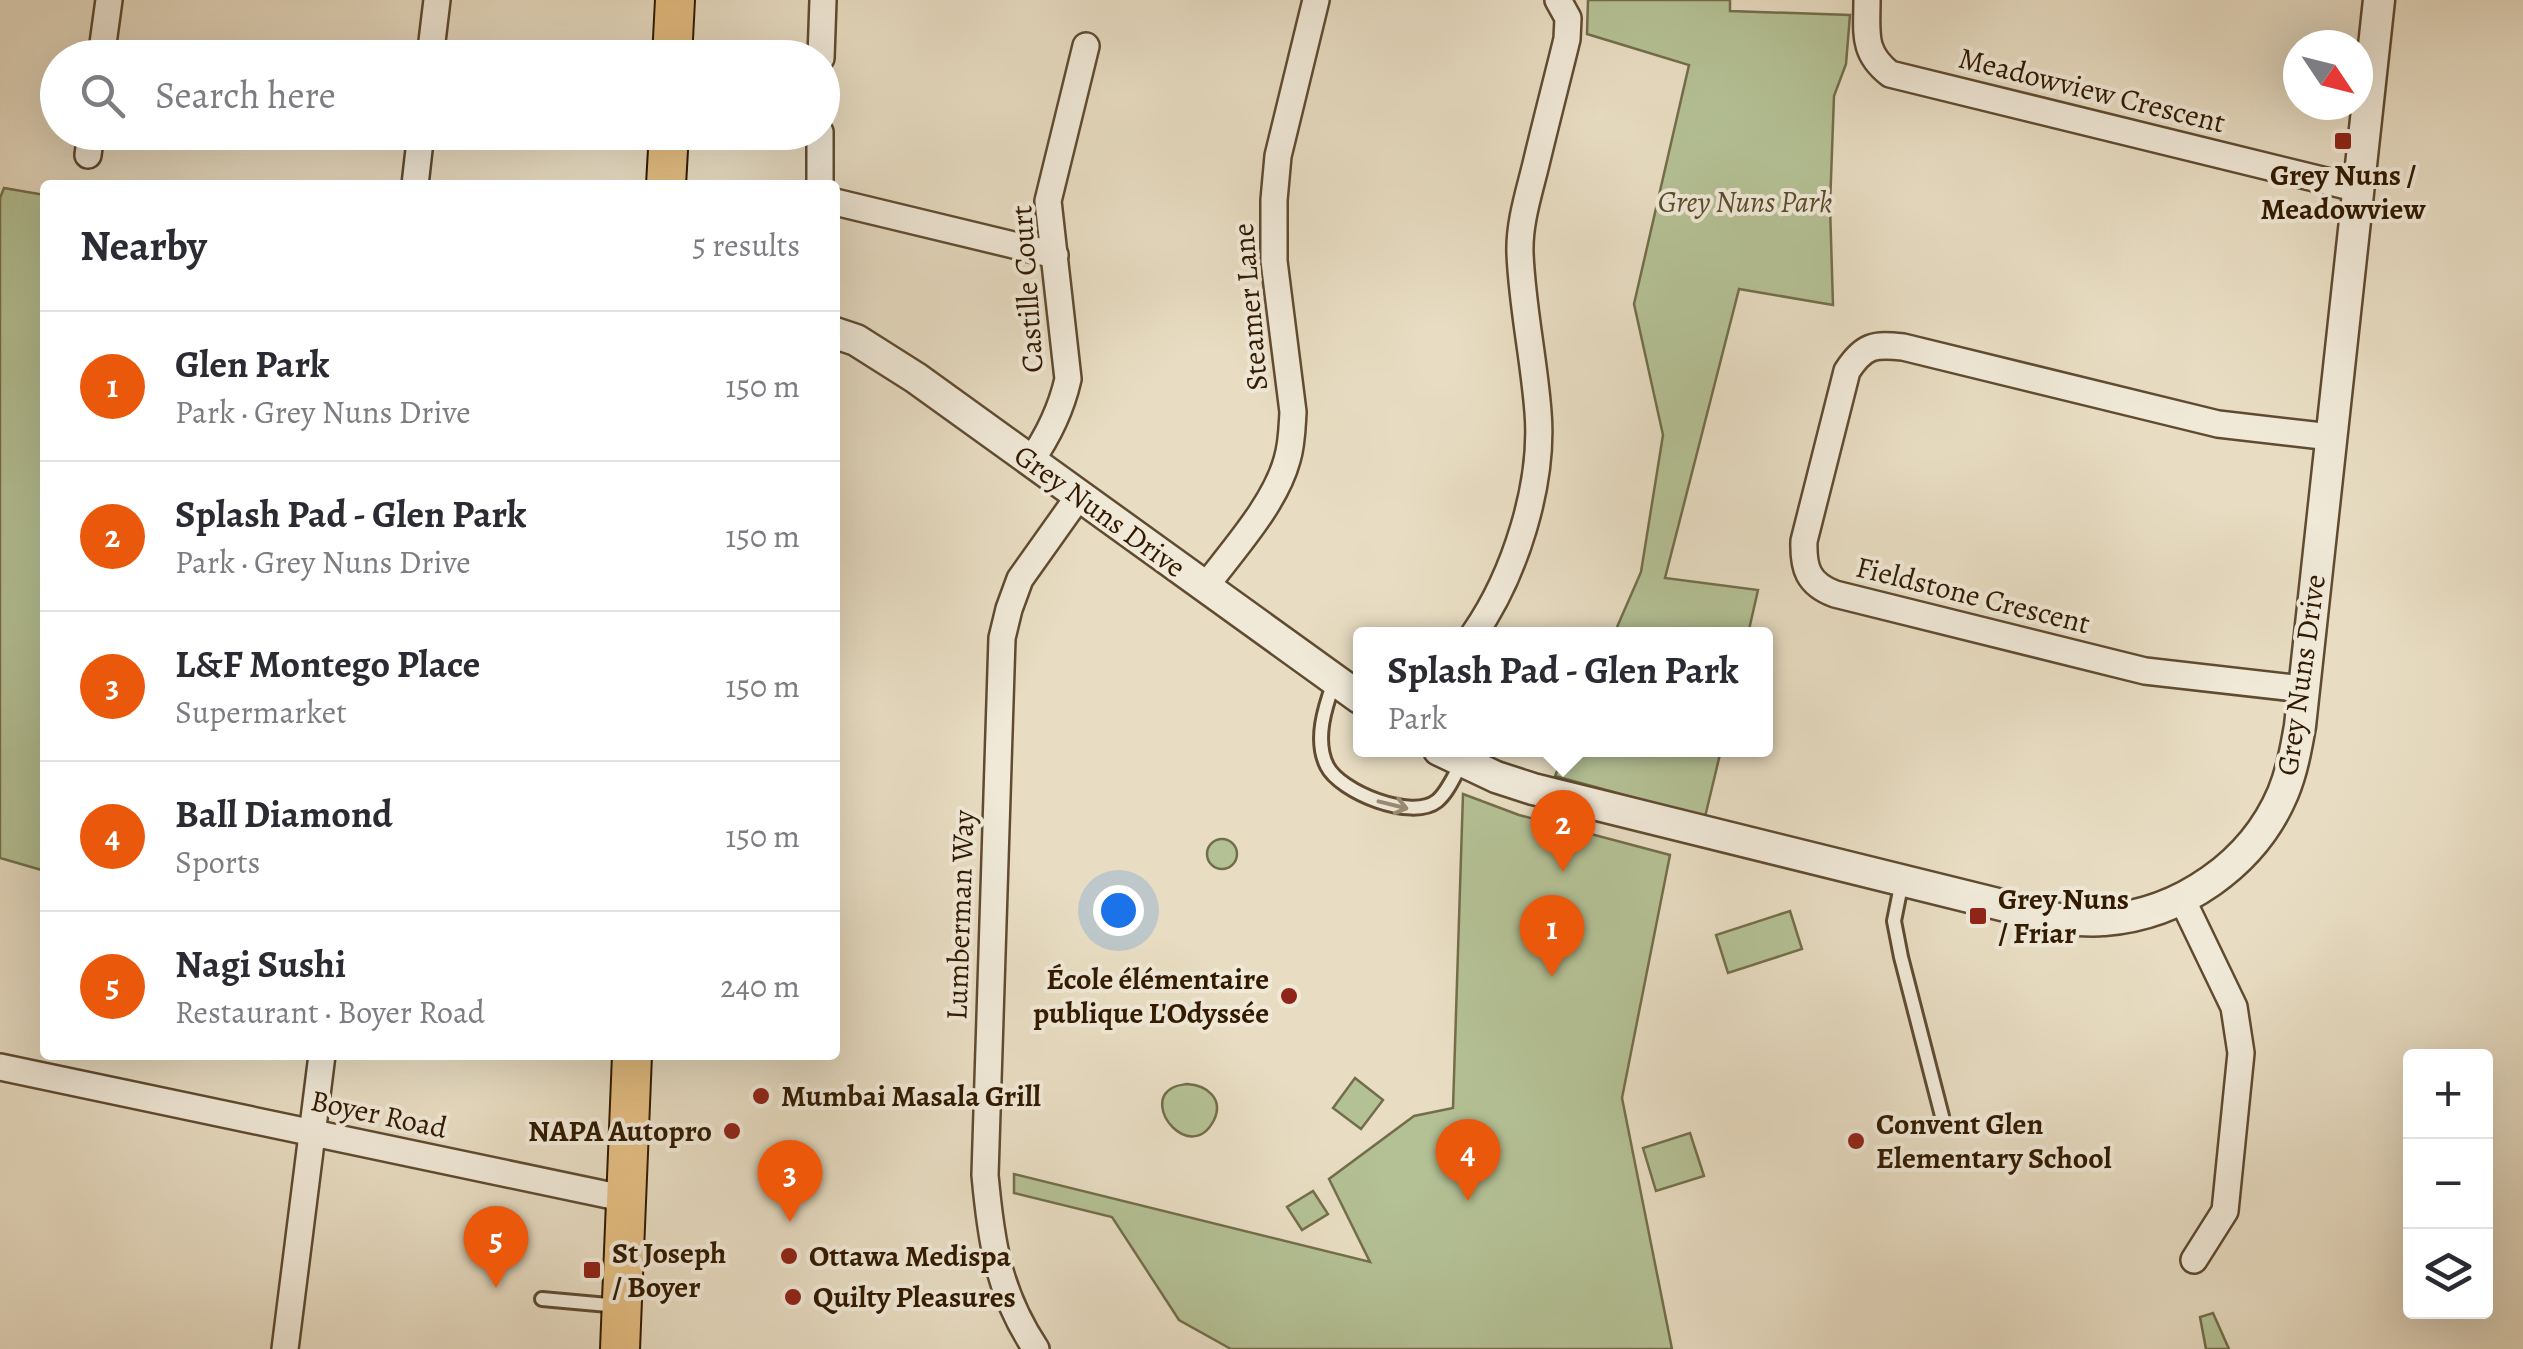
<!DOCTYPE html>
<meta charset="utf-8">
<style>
:root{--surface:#fff;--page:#f2f2f3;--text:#2b2b33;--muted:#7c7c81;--line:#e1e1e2;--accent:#ea580c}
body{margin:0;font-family:Alegreya,serif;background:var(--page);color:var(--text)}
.controls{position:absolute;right:30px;bottom:30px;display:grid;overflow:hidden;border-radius:10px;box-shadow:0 10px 40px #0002}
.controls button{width:90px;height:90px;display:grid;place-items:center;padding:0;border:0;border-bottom:2px solid var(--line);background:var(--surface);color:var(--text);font:50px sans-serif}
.compass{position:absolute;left:2283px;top:30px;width:90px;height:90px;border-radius:50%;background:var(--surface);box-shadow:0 10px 40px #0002;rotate:125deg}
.you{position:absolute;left:1118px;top:910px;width:35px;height:35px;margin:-25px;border:8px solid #fff;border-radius:50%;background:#1a73e8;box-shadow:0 0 0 15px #1a73e833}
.badge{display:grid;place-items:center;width:65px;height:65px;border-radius:50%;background:var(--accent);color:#fff;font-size:32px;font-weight:700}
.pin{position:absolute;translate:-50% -82px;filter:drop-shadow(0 2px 5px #0008)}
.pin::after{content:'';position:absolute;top:52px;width:35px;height:30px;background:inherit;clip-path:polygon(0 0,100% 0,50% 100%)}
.popup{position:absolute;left:1353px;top:627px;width:420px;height:130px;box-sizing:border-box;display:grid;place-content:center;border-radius:10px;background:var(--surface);filter:drop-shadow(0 2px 8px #0005);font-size:32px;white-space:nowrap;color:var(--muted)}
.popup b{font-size:38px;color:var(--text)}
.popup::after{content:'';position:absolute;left:50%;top:100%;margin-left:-20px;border:20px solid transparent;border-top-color:var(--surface)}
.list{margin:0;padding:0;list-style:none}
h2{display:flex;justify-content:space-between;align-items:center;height:130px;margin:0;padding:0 40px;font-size:42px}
h2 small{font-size:32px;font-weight:400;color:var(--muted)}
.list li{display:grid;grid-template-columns:65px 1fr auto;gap:30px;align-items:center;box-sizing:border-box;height:150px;padding:0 40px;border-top:2px solid var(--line)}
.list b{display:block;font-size:38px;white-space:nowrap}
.list p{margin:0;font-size:32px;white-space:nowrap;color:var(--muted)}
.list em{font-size:32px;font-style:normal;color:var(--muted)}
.icon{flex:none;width:55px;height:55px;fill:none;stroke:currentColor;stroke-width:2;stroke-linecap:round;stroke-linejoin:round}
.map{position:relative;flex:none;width:2523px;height:1349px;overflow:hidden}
.search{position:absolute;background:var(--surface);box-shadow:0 10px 40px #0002;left:40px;top:40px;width:800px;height:110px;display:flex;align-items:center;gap:25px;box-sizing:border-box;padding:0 35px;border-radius:55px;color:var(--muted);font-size:38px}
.panel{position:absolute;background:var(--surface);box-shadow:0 10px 40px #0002;left:40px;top:180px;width:800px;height:880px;border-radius:10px}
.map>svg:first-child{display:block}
.green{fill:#b4c195;stroke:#736e4a;stroke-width:2.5}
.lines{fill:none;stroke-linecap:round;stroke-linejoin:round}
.service-casing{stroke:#604b31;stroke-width:18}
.minor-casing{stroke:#604b31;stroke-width:30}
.tertiary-casing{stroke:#604b31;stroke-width:35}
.primary-casing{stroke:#321a00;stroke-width:42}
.service{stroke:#f0e9d8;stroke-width:12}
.minor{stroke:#f0e9d8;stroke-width:25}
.tertiary{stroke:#f0e9d8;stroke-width:30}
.primary{stroke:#e4be82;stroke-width:38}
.oneway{stroke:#9a8c77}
.poi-dot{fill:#8f2418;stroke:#f0e9d8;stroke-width:4}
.labels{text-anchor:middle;stroke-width:8;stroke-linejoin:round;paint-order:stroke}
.street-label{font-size:30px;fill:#321a00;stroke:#f0e9d8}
.poi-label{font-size:30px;font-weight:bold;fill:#321a00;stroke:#f0e9d8;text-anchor:start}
.park-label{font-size:30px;font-style:italic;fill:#594c2d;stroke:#f0e9d8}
</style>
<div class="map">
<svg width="2523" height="1349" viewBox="0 0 2523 1349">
<rect width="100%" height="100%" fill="#e8ddc3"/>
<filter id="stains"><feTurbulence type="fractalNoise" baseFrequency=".002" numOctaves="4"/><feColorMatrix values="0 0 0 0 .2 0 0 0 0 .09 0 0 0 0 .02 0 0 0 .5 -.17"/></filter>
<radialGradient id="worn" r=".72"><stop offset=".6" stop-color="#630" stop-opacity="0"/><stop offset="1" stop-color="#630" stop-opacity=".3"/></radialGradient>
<g class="green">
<path d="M1588,0h142v11l120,4 -4,49 -12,32 -4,110 3,99 -94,-16 -74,289 93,12 -10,44h-134l27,-62 22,-137 -29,-131 55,-239 -102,-31z"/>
<path d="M4,188l41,7v676l-45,-13v-660z"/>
<path d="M1566,750h155l-16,67 -150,-41z"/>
<path d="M1463,794l56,21 151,40 -48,243 50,251h-441l-52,-29 -67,-103 -98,-24v-19l356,88 -41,-83 85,-63 39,-8z"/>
<circle cx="1222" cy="854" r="15"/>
<path d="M1790,911l12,38 -74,24 -12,-38z"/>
<path d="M1355,1078l28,22 -22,29 -28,-21z"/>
<path d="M1187,1084c20,1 37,15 27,36 -23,45 -73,-15 -42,-32 5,-3 10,-3 15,-4z"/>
<path d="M1690,1133l14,43 -48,15 -13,-43z"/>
<path d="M1313,1191l15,23 -26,16 -15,-23z"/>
<path d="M2213,1313l16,36h-23l-6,-32z"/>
</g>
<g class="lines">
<defs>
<g id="service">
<path d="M1334,682c-9,25 -20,58 -7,84 13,26 85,55 110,35 11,-9 18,-27 25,-39"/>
<path d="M1902,881l-8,40 7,36 41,159"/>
<path d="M542,1299l77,7"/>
</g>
<g id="minor">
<path d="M1867,0c0,33 -5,52 23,74l469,115"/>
<path d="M101,58l8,-58"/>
<path d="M430,58l7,-58"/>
<path d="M821,58l2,-58"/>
<path d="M820,132v53"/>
<path d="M88,155l3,-23"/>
<path d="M415,185l6,-53"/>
<path d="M835,202l220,53"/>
<path d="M1030,462c19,-27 31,-52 38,-83l-20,-178 38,-155"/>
<path d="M1205,587c28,-37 70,-83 82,-127 5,-16 5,-32 6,-48l-19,-151v-61l4,-44 38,-156"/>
<path d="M1474,634c41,-59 70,-150 64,-222 -4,-53 -16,-106 -18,-159 -1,-30 9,-60 16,-89 10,-42 21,-84 31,-125l1,-21 -10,-18"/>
<path d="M2303,689l-158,-18 -310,-77c-27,-10 -32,-26 -31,-53l43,-170c17,-26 27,-27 56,-24l315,77 113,13"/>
<path d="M2182,899l52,108 7,46 -16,158 -31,49"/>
<path d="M0,1067l627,132"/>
<path d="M285,1349l37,-294"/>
<path d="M1036,1349c-38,-57 -45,-108 -51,-174l17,-537 7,-29 11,-30 59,-83"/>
</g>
<g id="tertiary">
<path d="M835,333l21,7 60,38 444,320"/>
<path d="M1439,750l57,27 37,12 525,130c15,0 31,3 46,1 77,-6 149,-56 179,-127 9,-22 13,-44 17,-67l79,-726"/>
</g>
<g id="primary">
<path d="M672,58l3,-58"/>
<path d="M666,185l3,-53"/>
<path d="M620,1349l12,-294"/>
</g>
</defs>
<use href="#service" class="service-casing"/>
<use href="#minor" class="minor-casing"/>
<use href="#tertiary" class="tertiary-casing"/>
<use href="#primary" class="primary-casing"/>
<use href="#service" class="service"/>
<use href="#minor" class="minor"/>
<use href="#tertiary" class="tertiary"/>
<use href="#primary" class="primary"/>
</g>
<defs><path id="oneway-shaft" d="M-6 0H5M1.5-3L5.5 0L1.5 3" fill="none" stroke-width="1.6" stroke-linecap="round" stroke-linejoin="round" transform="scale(2.5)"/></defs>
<use class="oneway" href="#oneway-shaft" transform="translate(1393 805) rotate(14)"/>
<g class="poi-dot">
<rect x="2333" y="131" width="20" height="20" rx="5"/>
<rect x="1968" y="906" width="20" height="20" rx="5"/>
<circle cx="1289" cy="996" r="10"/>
<circle cx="761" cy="1096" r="10"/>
<circle cx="732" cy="1131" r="10"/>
<circle cx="1856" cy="1141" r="10"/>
<circle cx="789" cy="1256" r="10"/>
<rect x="582" y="1260" width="20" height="20" rx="5"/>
<circle cx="793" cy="1297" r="10"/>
</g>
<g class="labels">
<g class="street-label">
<text transform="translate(2092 90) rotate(14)" y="10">Meadowview Crescent</text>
<text transform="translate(1027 289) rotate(-94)" y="10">Castille Court</text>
<text transform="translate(1250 307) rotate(-95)" y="10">Steamer Lane</text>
<text transform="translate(1100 511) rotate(36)" y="10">Grey Nuns Drive</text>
<text transform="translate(1973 595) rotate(14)" y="10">Fieldstone Crescent</text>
<text transform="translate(2301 675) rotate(-82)" y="10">Grey Nuns Drive</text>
<text transform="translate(960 915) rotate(-88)" y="10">Lumberman Way</text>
<text transform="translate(379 1114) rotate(12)" y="10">Boyer Road</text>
</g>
<g class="poi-label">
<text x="2343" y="185" text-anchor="middle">Grey Nuns /<tspan x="2343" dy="34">Meadowview</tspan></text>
<text x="1998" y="909">Grey Nuns<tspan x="1998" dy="34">/ Friar</tspan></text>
<text x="1269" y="989" text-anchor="end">École élémentaire<tspan x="1269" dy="34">publique L'Odyssée</tspan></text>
<text x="781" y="1106">Mumbai Masala Grill</text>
<text x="1876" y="1134">Convent Glen<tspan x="1876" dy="34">Elementary School</tspan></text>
<text x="712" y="1141" text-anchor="end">NAPA Autopro</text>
<text x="612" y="1263">St Joseph<tspan x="612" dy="34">/ Boyer</tspan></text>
<text x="809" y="1266">Ottawa Medispa</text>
<text x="813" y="1307">Quilty Pleasures</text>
</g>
<g class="park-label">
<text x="1745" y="212">Grey Nuns Park</text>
</g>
</g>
<rect width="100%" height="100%" filter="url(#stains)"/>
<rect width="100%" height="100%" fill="url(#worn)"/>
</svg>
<div class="controls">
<button>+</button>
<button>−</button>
<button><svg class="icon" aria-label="layers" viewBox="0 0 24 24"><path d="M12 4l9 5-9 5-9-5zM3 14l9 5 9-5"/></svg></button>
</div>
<svg class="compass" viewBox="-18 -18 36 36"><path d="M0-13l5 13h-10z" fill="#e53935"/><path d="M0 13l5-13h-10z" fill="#7c7c81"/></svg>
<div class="you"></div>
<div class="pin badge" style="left:1552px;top:977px">1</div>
<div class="pin badge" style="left:1563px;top:872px">2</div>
<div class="popup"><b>Splash Pad - Glen Park</b>Park</div>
<div class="pin badge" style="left:790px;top:1222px">3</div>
<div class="pin badge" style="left:1468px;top:1201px">4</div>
<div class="pin badge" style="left:496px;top:1288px">5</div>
<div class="search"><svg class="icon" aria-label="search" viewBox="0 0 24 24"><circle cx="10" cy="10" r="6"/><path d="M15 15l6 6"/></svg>Search here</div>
<section class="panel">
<h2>Nearby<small>5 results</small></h2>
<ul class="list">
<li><span class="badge">1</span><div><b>Glen Park</b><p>Park · Grey Nuns Drive</p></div><em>150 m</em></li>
<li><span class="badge">2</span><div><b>Splash Pad - Glen Park</b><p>Park · Grey Nuns Drive</p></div><em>150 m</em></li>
<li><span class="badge">3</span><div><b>L&amp;F Montego Place</b><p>Supermarket</p></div><em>150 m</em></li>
<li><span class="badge">4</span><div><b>Ball Diamond</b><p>Sports</p></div><em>150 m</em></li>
<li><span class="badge">5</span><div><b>Nagi Sushi</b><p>Restaurant · Boyer Road</p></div><em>240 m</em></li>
</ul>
</section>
</div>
